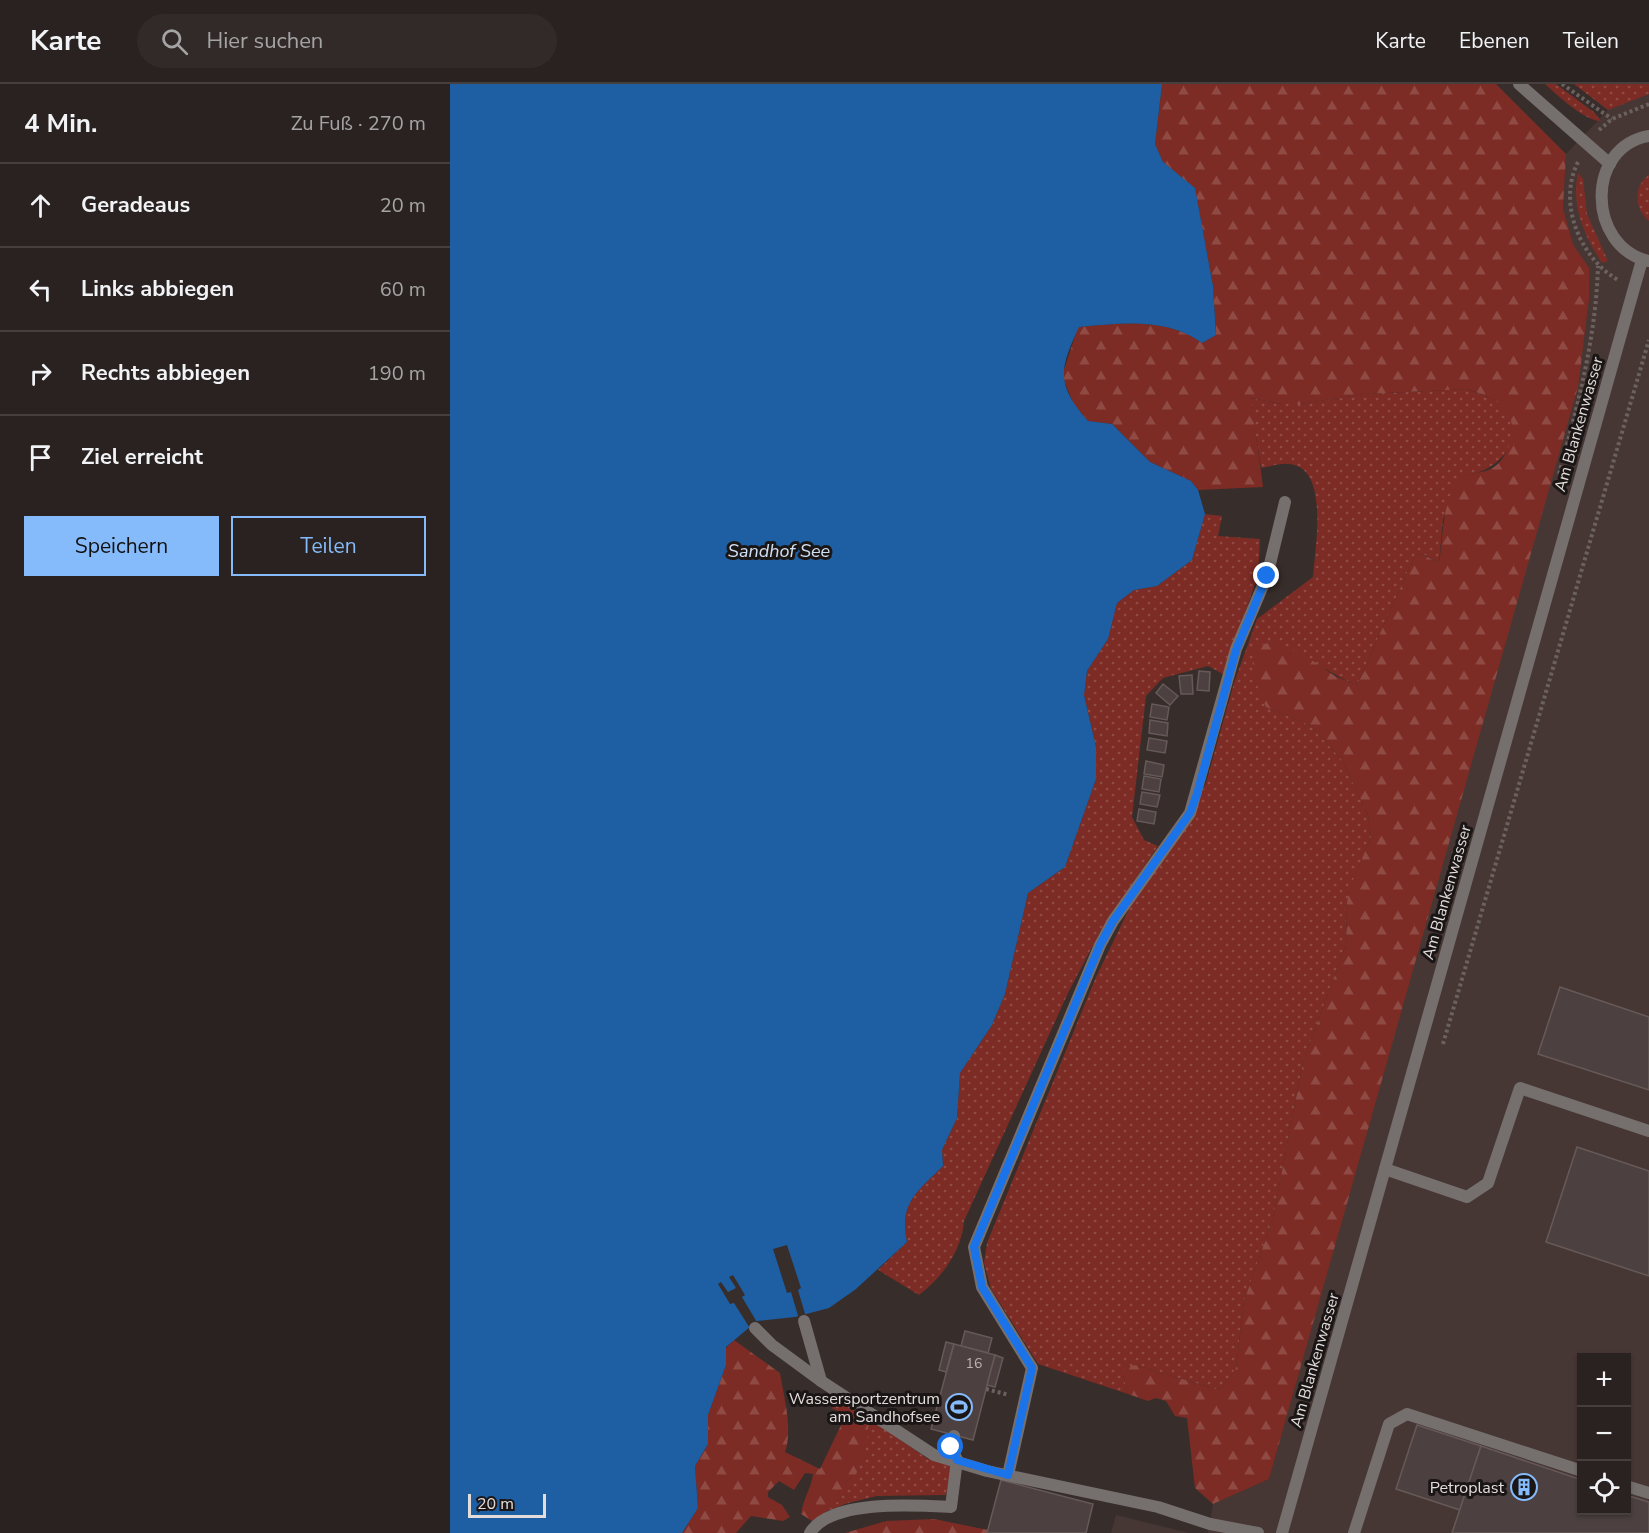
<!DOCTYPE html>
<html lang="de">
<meta charset="utf-8">
<style>
:root{--surface:#292220;--page:#312a29;--text:#f1f3f6;--muted:#a5a4a5;--line:#453f3e;--accent:#85bbfb}
body{margin:0;font-family:"Nunito Sans",sans-serif;background:var(--page);color:var(--text)}
.controls{position:absolute;right:18px;bottom:18px;display:grid;overflow:hidden;border-radius:0px;box-shadow:0 2px 4px #0004}
.controls button{width:54px;height:54px;display:grid;place-items:center;padding:0;border:0;border-bottom:2px solid var(--line);background:var(--surface);color:var(--text);font:30px sans-serif}
.scale{position:absolute;left:18px;bottom:15px;width:78px;box-sizing:border-box;padding-left:6px;border:3px solid #e3dcdb;border-top:0;font-size:16px;line-height:21px;white-space:nowrap;color:#e3dcdb;-webkit-text-stroke:4px #1b1616;paint-order:stroke}
.stop{position:absolute;width:18px;height:18px;margin:-14px;border:4px solid #1a73e8;border-radius:50%;background:#fff}
.stop.end{background:#1a73e8;border-color:#fff;box-shadow:0 2px 6px #0008}
.list{margin:0;padding:0;list-style:none}
h2{display:flex;justify-content:space-between;align-items:center;height:78px;margin:0;padding:0 24px;font-size:26px}
h2 small{font-size:20px;font-weight:400;color:var(--muted)}
.list li{display:grid;grid-template-columns:39px 1fr auto;gap:18px;align-items:center;box-sizing:border-box;height:84px;padding:0 24px;border-top:2px solid var(--line)}
.list b{display:block;font-size:22px;white-space:nowrap}
.list em{font-size:20px;font-style:normal;color:var(--muted)}
.actions{display:flex;gap:12px;padding:18px 24px}
.actions a{flex:1;padding:14px 0;border:2px solid var(--accent);border-radius:0px;text-align:center;font-size:21px;color:var(--accent)}
.actions .main{background:var(--accent);color:#111}
.icon{flex:none;width:33px;height:33px;fill:none;stroke:currentColor;stroke-width:2;stroke-linecap:round;stroke-linejoin:round}
.map{position:relative;flex:none;width:1199px;height:1449px;overflow:hidden}
header{display:flex;align-items:center;gap:36px;box-sizing:border-box;height:84px;padding:0 30px;background:var(--surface);border-bottom:2px solid var(--line)}
header strong{font-size:28px}
nav{display:flex;gap:33px;margin-inline-start:auto;font-size:21px}
.search{width:420px;height:54px;background:var(--page);display:flex;align-items:center;gap:15px;box-sizing:border-box;padding:0 21px;border-radius:33px;color:var(--muted);font-size:22px}
main{display:flex}
aside{flex:1;background:var(--surface)}
.map>svg:first-child{display:block}
.built{fill:#473734;fill-rule:evenodd}
.green{fill:url(#green-dots)}
.forest{fill:url(#forest-firs)}
.water{fill:#1e5fa4}
.pier{fill:#372d2b}
.building{fill:#4c4140;stroke:#665a58;stroke-width:1.5}
.lines{fill:none;stroke-linecap:round;stroke-linejoin:round}
.path{stroke:#6b6260;stroke-width:4;stroke-dasharray:3 3;stroke-linecap:butt}
.service{stroke:#756f6e;stroke-width:12}
.tertiary{stroke:#756f6e;stroke-width:12}
.route{stroke:#1a73e8;stroke-width:8}
.labels{text-anchor:middle;stroke-width:6;stroke-linejoin:round;paint-order:stroke}
.number-label{font-size:14px;fill:#bdb5b4}
.street-label{font-size:16px;fill:#e3dcdb;stroke:#1b1616}
.poi-label{font-size:16px;fill:#e3dcdb;stroke:#1b1616;text-anchor:end}
.water-label{font-size:18px;font-style:italic;fill:#d1e1f5;stroke:#1b1616}
</style>
<header>
<strong>Karte</strong>
<div class="search"><svg class="icon" aria-label="search" viewBox="0 0 24 24"><circle cx="10" cy="10" r="6"/><path d="M15 15l6 6"/></svg>Hier suchen</div>
<nav><a>Karte</a><a>Ebenen</a><a>Teilen</a></nav>
</header>
<main>
<aside>
<h2>4 Min.<small>Zu Fuß · 270 m</small></h2>
<ul class="list">
<li><svg class="icon" aria-label="ahead" viewBox="0 0 24 24"><path d="M12 20V5M6 11l6-6 6 6"/></svg><div><b>Geradeaus</b></div><em>20 m</em></li>
<li><svg class="icon" aria-label="left" viewBox="0 0 24 24"><path d="M17 20v-9H6M10 6l-5 5 5 5"/></svg><div><b>Links abbiegen</b></div><em>60 m</em></li>
<li><svg class="icon" aria-label="right" viewBox="0 0 24 24"><path d="M7 20v-9h11M14 6l5 5-5 5"/></svg><div><b>Rechts abbiegen</b></div><em>190 m</em></li>
<li><svg class="icon" aria-label="arrive" viewBox="0 0 24 24"><path d="M6 21V4h12l-3 4 3 4H6"/></svg><div><b>Ziel erreicht</b></div></li>
</ul>
<div class="actions"><a class="main">Speichern</a><a>Teilen</a></div>
</aside>
<div class="map">
<svg width="1199" height="1449" viewBox="0 0 1199 1449">
<defs>
<pattern id="green-dots" width="8" height="8" patternUnits="userSpaceOnUse" patternTransform="scale(1.5)"><rect width="8" height="8" fill="#7c2c24"/><path d="M2 2h.1M6 6h.1" fill="none" stroke="#8e4a43" stroke-width="1.8" stroke-linecap="round"/></pattern>
<pattern id="forest-firs" width="22" height="20" patternUnits="userSpaceOnUse" patternTransform="scale(1.5)"><rect width="22" height="20" fill="#7c2c24"/><path d="M5 1l3.5 6h-7zM16 11l3.5 6h-7z" fill="#8e4a43"/></pattern>
</defs>
<rect width="100%" height="100%" fill="#372d2b"/>
<g class="built">
<path d="M1124,0h75v1449h-441l5,-29 56,-25 308,-1092 12,-88v-30l-16,-25 -10,-36 3,-54 42,-44zM1132,1274h44v152h-44z"/>
<path d="M666,1431l73,18h-78z"/>
</g>
<g class="green">
<path d="M1095,0h11l39,29 6,8c-15,1 -45,-27 -56,-37z"/>
<path d="M1124,0h75v10l-41,16z"/>
<path d="M1128,89l5,6 4,35 21,47 -6,2c-18,-28 -31,-56 -24,-90z"/>
<path d="M1199,91v46c-15,-12 -16,-35 0,-46z"/>
<path d="M1016,305c12,4 33,10 41,21 21,29 -10,62 -40,65l-24,44 -4,44 -16,-9 -8,1 -58,130c-31,-13 -53,-31 -86,-43l-5,65 44,18 32,35 26,55 3,22 -22,54 -3,18 1,33 -44,120 -30,156 -29,83 -8,67 -14,20 -7,1 -79,-24 -13,10 5,19 -90,-30 -47,-75 -7,-26 3,-20 109,-266 36,-74 54,-75 20,-45 28,-100 23,-64 56,-42c2,-29 17,-110 -24,-113 -9,-1 -20,3 -28,4l-11,-70 33,6h17l65,-10z"/>
<path d="M755,430l17,2 -4,20 42,3 -2,37 -35,98 -15,-8 -45,12 -17,18 -14,121 12,23 14,6 -58,86 -31,59 -105,230c-2,29 -22,57 -45,74l-41,-25 29,-28c-8,-40 10,-50 36,-76l-1,-16 15,-32 3,-45 32,-48 13,-31 23,-101 37,-26 31,-88v-32l-12,-52 3,-24 21,-32 9,-36 17,-13 23,-4 35,-26z"/>
<path d="M395,1318l83,57 24,7 -6,29 -69,1 -29,7 -26,10 16,-12 22,-36 -5,-46 -13,4 4,-8 -15,-7z"/>
</g>
<g class="forest">
<path d="M712,0h334l70,70 -3,54 10,36 16,24v31l-11,88 -309,1092 -56,25 -18,-16 -8,-70 -12,-2 -9,-15 -10,-3 -8,3 -20,-7 -5,-19 2,-8 11,-2 79,24 7,-1 14,-20 8,-67 29,-83 30,-156 44,-120 -1,-33 3,-19 22,-53 -3,-22 -26,-55 -32,-35 -44,-18 -14,-34 2,-26 17,-5 30,11 34,23 22,9 58,-130 7,-1 17,9c4,-24 3,-60 18,-81 8,-11 26,-7 37,-15 9,-6 14,-17 17,-27 7,-32 -17,-43 -45,-51l-101,5 -65,10h-17l-32,-6 12,89 -65,3 -7,-9 -41,-19 -38,-38 -24,-3 -14,-16 -12,-29 16,-49c42,-4 89,-10 124,16l14,-8 -3,-49 -18,-97 -32,-27 -8,-18z"/>
<path d="M284,1256l46,33c4,25 13,55 5,79l35,17 22,-46 13,-4 13,4c2,27 -12,57 -30,78 -6,7 -17,14 -26,20l-11,-7c2,-15 10,-25 12,-40l-8,-1 -11,17 -15,-9 -11,11v5l14,8 8,12 -7,4 -32,-5 -15,17h-54l16,-25 -3,-42 13,-22v-29l18,-50v-17z"/>
<path d="M484,1435l54,11 -1,3h-142l41,-12z"/>
</g>
<path class="water" d="M0,0h712l-7,60 8,18 32,26 18,98 3,49 -14,8c-35,-26 -82,-20 -123,-16 -20,43 -23,57 9,94l24,3 38,38 41,19 7,9 7,24 -13,46 -35,26 -23,4 -17,13 -9,36 -21,32 -3,24 12,52v32l-31,88 -37,26 -23,101 -13,31 -32,48 -3,45 -15,32 1,16c-26,26 -44,36 -36,76l-51,47 -27,19 -34,9 -38,4 -31,26v18l-18,50v29l-13,22 3,42 -16,25h-232z"/>
<g class="pier">
<path d="M337,1161l14,43 -3,2 8,27 -7,2 -8,-27 -4,1 -14,-44z"/>
<path d="M283,1191l12,20 -3,2 16,27 -7,6 -17,-27 -4,1 -12,-20 3,-2 7,10 8,-4 -7,-11z"/>
</g>
<g class="building">
<path d="M749,587l11,1 -1,19 -12,-1z"/>
<path d="M742,591l1,19h-12l-2,-18z"/>
<path d="M713,600l15,12 -8,9 -14,-12z"/>
<path d="M702,620l17,3 -2,13 -17,-3z"/>
<path d="M700,636l18,3 -1,13 -18,-3z"/>
<path d="M699,654l18,3 -2,12 -18,-3z"/>
<path d="M696,677l18,4 -2,12 -18,-3z"/>
<path d="M694,692l17,3 -2,13 -17,-3z"/>
<path d="M692,708l18,3 -3,12 -17,-3z"/>
<path d="M689,725l17,3 -2,12 -17,-3z"/>
<path d="M1110,903l89,30v73l-111,-36z"/>
<path d="M1127,1063l72,24v105l-103,-34z"/>
<path d="M515,1247l27,7 -4,15 -27,-7z"/>
<path d="M496,1258l8,2 -8,28 -7,-2z"/>
<path d="M504,1260l41,11 -22,85 -42,-11z"/>
<path d="M545,1271l8,3 -8,29 -8,-2z"/>
<path d="M967,1341l64,21 -21,64 -64,-21z"/>
<path d="M1031,1362l101,34v30h44v-15l23,7v31h-197z"/>
<path d="M551,1396l92,24 -7,29h-99z"/>
</g>
<g class="lines">
<g class="path">
<path d="M1112,0l50,35"/>
<path d="M1149,46l13,-11 37,-15"/>
<path d="M1128,78c-21,41 2,96 40,118"/>
<path d="M1109,390c19,-69 37,-137 39,-208"/>
<path d="M993,960l206,-704"/>
<path d="M536,1305l23,6"/>
</g>
<g class="service">
<path d="M935,1085l82,28 21,-14 32,-95 129,43"/>
<path d="M354,1237l17,60"/>
<path d="M305,1244l17,17 49,36 113,74 53,16 171,36 52,17 48,9"/>
<path d="M558,1391l24,-107 -50,-81 -8,-40 126,-302 13,-24 77,-108 46,-164 31,-73 18,-74"/>
<path d="M1176,1402l23,7"/>
<path d="M360,1449c20,-34 106,-28 141,-26l6,-47 -6,-13 3,-11"/>
<path d="M904,1449l35,-109 18,-10 175,57"/>
</g>
<g class="tertiary">
<path d="M1069,0l91,80"/>
<path d="M1198,177c-61,-15 -63,-114 1,-125"/>
<path d="M832,1449l360,-1273"/>
</g>
</g>
<g class="lines">
<path class="route" d="M501,1363l6,13 51,15 24,-107 -50,-81 -8,-40 126,-302 13,-24 77,-108 7,-19 39,-144 31,-74"/>
</g>
<defs>
<symbol id="stadium-ring" viewBox="-11 -11 22 22"><circle r="9.5" fill="#1b1616" stroke="#85bbfb" stroke-width="1.5"/><path d="M0-5a6.5 5 0 1 0 0 10a6.5 5 0 1 0 0-10ZM-3.5-1.8h7v3.6h-7Z" fill="#85bbfb"/></symbol>
<symbol id="building-ring" viewBox="-11 -11 22 22"><circle r="9.5" fill="#1b1616" stroke="#85bbfb" stroke-width="1.5"/><path d="M-4-6H4V6H1V3H-1V6H-4ZM-2.5-4.3h1.7v1.8h-1.7ZM.8-4.3h1.7v1.8H.8ZM-2.5-1h1.7V.8h-1.7ZM.8-1h1.7V.8H.8Z" fill="#85bbfb"/></symbol>
</defs>
<g fill-rule="evenodd">
<use href="#stadium-ring" x="494" y="1308" width="30" height="30"/>
<use href="#building-ring" x="1059" y="1388" width="30" height="30"/>
</g>
<g class="labels">
<g class="number-label">
<text x="524" y="1284">16</text>
</g>
<g class="street-label">
<text transform="translate(1128 340) rotate(-74)" y="6">Am Blankenwasser</text>
<text transform="translate(996 808) rotate(-74)" y="6">Am Blankenwasser</text>
<text transform="translate(864 1276) rotate(-74)" y="6">Am Blankenwasser</text>
</g>
<g class="poi-label">
<text x="490" y="1320">Wassersportzentrum<tspan x="490" dy="18">am Sandhofsee</tspan></text>
<text x="1054" y="1409">Petroplast</text>
</g>
<g class="water-label">
<text x="329" y="473">Sandhof See</text>
</g>
</g>
</svg>
<div class="controls">
<button>+</button>
<button>−</button>
<button><svg class="icon" aria-label="locate" viewBox="0 0 24 24"><circle cx="12" cy="12" r="6"/><path d="M12 2v4M12 18v4M2 12h4M18 12h4"/></svg></button>
</div>
<div class="scale">20 m</div>
<div class="stop" style="left:501px;top:1363px"></div>
<div class="stop end" style="left:817px;top:492px"></div>
</div>
</main>
